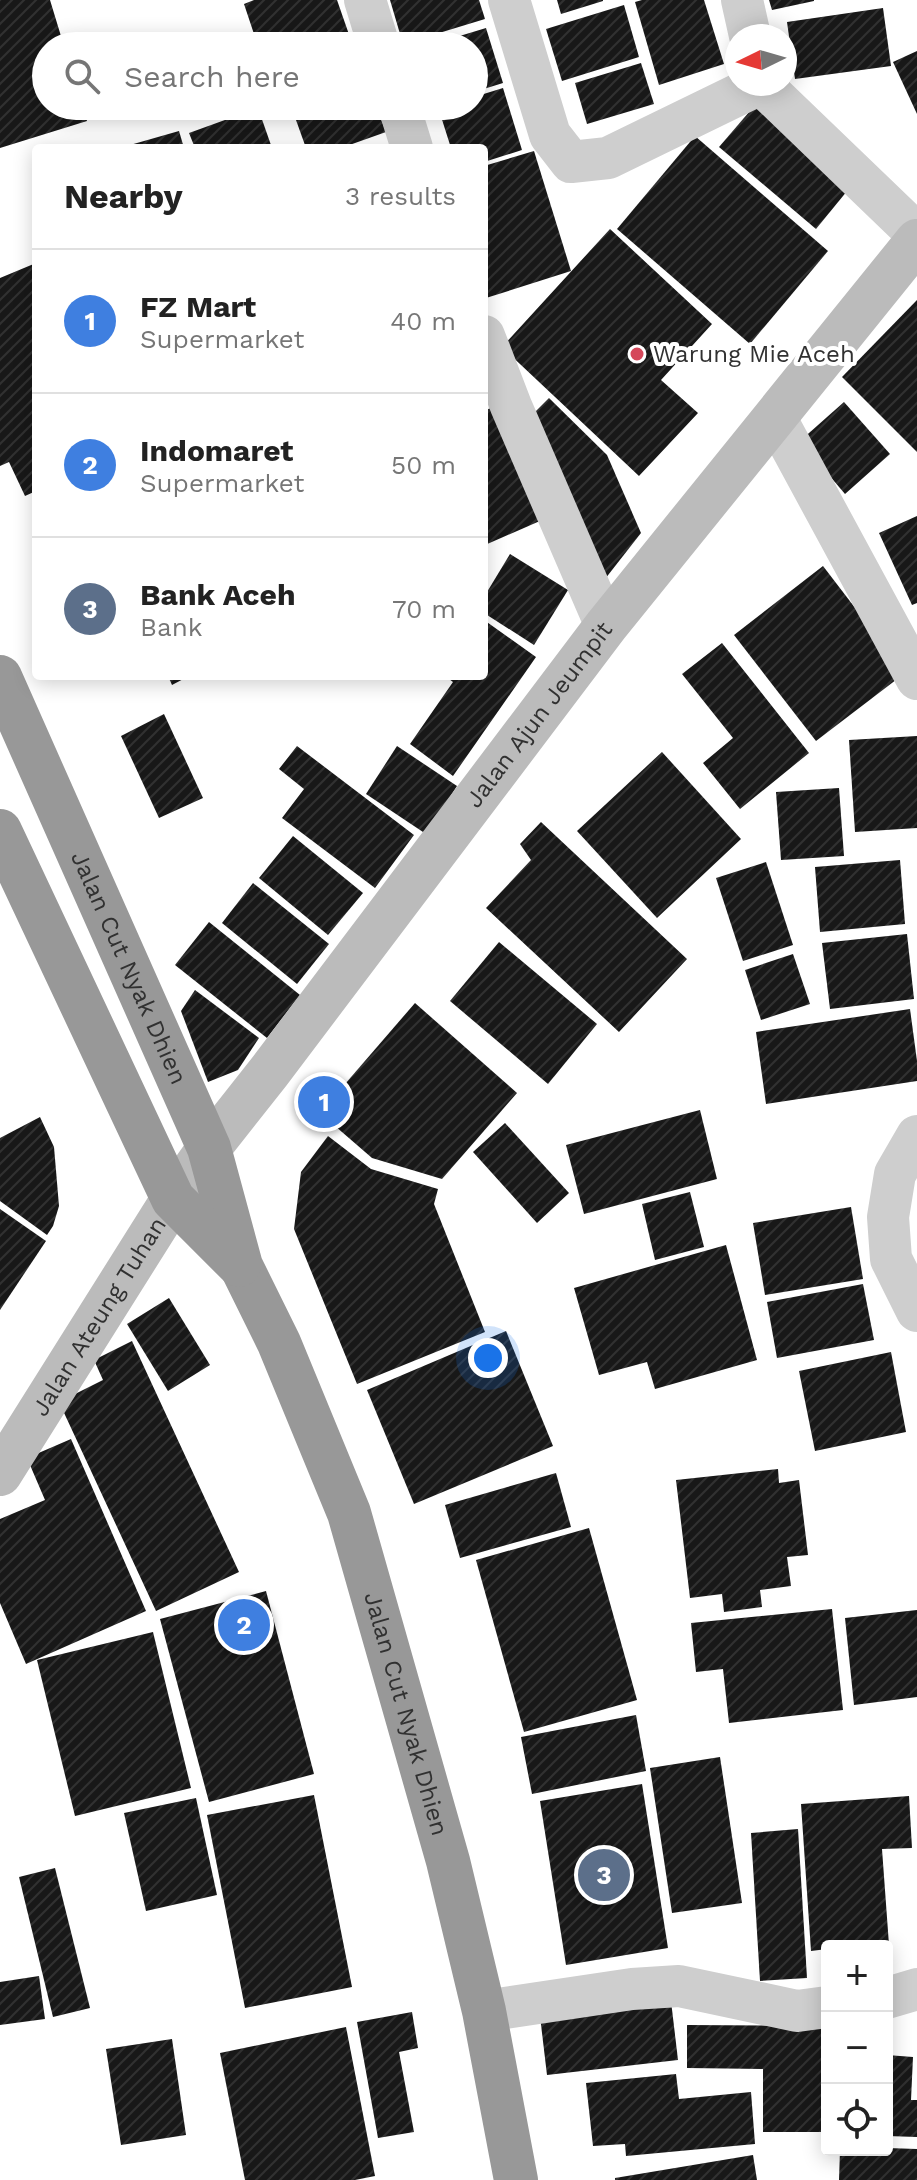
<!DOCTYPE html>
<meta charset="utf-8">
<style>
:root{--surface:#fff;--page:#f6f6f6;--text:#222;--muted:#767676;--line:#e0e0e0;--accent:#d5475a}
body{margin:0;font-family:"Work Sans",sans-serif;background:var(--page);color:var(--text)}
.controls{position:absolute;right:24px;bottom:24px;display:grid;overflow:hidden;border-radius:8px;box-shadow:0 4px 20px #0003}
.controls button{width:72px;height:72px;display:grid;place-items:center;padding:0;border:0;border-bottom:2px solid var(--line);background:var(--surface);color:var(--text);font:40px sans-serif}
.compass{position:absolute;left:725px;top:24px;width:72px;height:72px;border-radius:50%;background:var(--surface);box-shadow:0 4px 20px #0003;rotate:265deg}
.you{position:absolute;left:488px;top:1358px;width:28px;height:28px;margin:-20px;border:6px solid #fff;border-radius:50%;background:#1a73e8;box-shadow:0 0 0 12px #1a73e833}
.badge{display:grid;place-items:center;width:52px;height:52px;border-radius:50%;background:var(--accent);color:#fff;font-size:26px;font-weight:700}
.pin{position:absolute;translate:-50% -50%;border:4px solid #fff;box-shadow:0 2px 8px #0006}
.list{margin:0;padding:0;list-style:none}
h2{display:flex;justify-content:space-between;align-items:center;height:104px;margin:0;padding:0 32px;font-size:34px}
h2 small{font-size:26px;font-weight:400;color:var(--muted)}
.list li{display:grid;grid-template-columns:52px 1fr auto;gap:24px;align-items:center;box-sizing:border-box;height:144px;padding:0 32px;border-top:2px solid var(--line)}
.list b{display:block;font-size:30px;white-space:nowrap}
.list p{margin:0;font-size:26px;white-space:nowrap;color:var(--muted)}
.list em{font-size:26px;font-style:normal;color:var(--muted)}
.icon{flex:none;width:44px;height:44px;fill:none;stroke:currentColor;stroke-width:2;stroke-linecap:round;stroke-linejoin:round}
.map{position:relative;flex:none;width:917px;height:2180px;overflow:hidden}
.search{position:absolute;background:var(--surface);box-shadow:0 4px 20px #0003;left:32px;top:32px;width:456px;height:88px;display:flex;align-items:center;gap:20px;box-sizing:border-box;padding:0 28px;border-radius:44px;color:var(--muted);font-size:30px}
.panel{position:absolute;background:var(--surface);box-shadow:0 4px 20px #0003;left:32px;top:144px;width:456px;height:536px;border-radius:8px}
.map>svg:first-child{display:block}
.building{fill:url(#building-hatch)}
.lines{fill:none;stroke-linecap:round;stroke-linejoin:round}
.street{stroke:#cecece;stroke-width:42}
.secondary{stroke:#bbb;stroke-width:44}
.highway{stroke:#989898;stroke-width:44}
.poi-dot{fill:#d5475a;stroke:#fff;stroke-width:3}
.labels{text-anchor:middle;stroke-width:8;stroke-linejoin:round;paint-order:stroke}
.poi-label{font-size:24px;fill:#313131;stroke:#fff;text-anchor:start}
.street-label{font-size:24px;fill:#313131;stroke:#fff}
</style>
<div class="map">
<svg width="917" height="2180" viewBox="0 0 917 2180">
<defs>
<pattern id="building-hatch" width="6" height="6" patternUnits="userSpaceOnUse" patternTransform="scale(2)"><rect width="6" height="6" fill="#181818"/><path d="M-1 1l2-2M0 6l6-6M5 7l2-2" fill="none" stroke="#313131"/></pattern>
</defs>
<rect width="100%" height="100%" fill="#fff"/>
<g class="building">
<path d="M0,0h50l14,46h-18v60h37l4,15 -87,27z"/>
<path d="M254,0h83l16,46h-95l-14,-42z"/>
<path d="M390,0h89l6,19 -82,25z"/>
<path d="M557,0h46v1l-42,13z"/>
<path d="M642,0h62l20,64 -65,21 -24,-83z"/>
<path d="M769,0h45v1l-42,9z"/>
<path d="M624,5l15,52 -77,24 -16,-52z"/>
<path d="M883,8l8,58 -96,13 -8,-57z"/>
<path d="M486,28l17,55 -29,9v-46l-44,-1z"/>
<path d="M917,51v63l-24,-52z"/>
<path d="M641,63l13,41 -67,20 -12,-41z"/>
<path d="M503,88l19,62 -38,12v-14h-33l-13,-41 36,-1v-9z"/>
<path d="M756,104l96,81 -36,44 -97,-82z"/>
<path d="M291,106h85l10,26 -45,16h-35z"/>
<path d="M258,108l14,40h-77l-6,-15z"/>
<path d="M179,131l5,17h-61v-1z"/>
<path d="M695,136l133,115 -78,93 -133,-115z"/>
<path d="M534,151l37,120 -85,27 -2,-8v-124z"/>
<path d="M610,229l102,95 -51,56 37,33 -59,63 -137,-129z"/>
<path d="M36,263v228l-11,5 -16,-34 -9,4v-188z"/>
<path d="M917,300v152l-75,-75z"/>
<path d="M549,398l58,57 34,78 -36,46 -71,-166z"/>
<path d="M844,402l46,52 -45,40 -45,-53z"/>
<path d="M500,404l49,113 -64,28 -1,-134z"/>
<path d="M917,516v87l-5,2 -33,-72z"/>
<path d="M510,554l58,36 -34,55 -50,-32v-16z"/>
<path d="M823,566l82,107 -89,68 -82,-106z"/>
<path d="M484,620l52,37 -83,119 -43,-32 43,-62 -8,-6h39z"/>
<path d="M722,643l87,110 -69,56 -37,-46 30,-25 -51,-64z"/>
<path d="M168,676h21l-17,9z"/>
<path d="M164,714l39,84 -44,20 -38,-82z"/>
<path d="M917,736v92l-62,4 -6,-92z"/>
<path d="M297,746l117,89 -39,53 -93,-70 22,-29 -25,-20z"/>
<path d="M397,746l60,40 -31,48 -60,-40z"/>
<path d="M662,752l79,87 -84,79 -80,-87z"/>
<path d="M839,788l5,68 -63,4 -5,-68z"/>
<path d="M541,822l146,137 -68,73 -133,-124 45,-48 -11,-16z"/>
<path d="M293,836l70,57 -35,42 -69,-57z"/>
<path d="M900,860l5,64 -85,8 -5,-65z"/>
<path d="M766,862l27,83 -50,16 -27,-83z"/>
<path d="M253,883l76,61 -32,40 -75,-61z"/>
<path d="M209,922l91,73 -33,43 -92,-73z"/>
<path d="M907,934l7,65 -84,10 -8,-66z"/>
<path d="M499,942l98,82 -49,60 -98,-83z"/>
<path d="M793,954l17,50 -49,16 -16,-50z"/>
<path d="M195,990l64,48 -21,32 -30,12 -27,-71z"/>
<path d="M415,1003l102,90 -75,86 -70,-21 -52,-45z"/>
<path d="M910,1009l7,52v20l-151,23 -10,-72z"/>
<path d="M700,1110l17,69 -133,35 -18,-69z"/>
<path d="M40,1117l14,30 5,59 -6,20 -6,9 -47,-34v-63z"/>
<path d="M505,1123l64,70 -32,30 -64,-71z"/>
<path d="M328,1136l43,33 67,20 -4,15 51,128 -128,52 -63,-155 7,-57z"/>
<path d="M690,1192l14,55 -49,13 -13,-56z"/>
<path d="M851,1207l12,72 -98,16 -12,-72z"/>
<path d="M0,1209l46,32 -46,69z"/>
<path d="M726,1245l31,115 -102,29 -8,-27 -48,13 -25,-87z"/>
<path d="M863,1284l11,56 -97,18 -10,-56z"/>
<path d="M169,1298l41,67 -42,26 -41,-67z"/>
<path d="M506,1331l47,115 -139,58 -47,-114z"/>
<path d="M132,1341l107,231 -83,39 -97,-209 44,-22 -9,-20z"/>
<path d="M891,1352l15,80 -91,19 -16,-80z"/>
<path d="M71,1439l75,172 -120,53 -26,-61v-84l45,-19 -18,-42z"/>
<path d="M778,1469l1,14 20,-3 9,75 -21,2 4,29 -31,4 2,17 -38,5 -2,-18 -32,4 -14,-118z"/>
<path d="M556,1473l15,54 -111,31 -15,-53z"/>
<path d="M589,1528l48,172 -113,32 -48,-172z"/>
<path d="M266,1591l48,183 -105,28 -49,-183z"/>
<path d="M832,1609l11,101 -114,13 -6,-54 -27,3 -5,-49z"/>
<path d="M917,1610v87l-63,8 -9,-87z"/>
<path d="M153,1632l38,156 -116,28 -38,-156z"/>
<path d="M636,1715l10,56 -114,23 -11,-57z"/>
<path d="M720,1757l22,146 -70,10 -22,-145z"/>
<path d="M642,1784l26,164 -102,17 -26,-164z"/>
<path d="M314,1795l38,192 -107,21 -38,-193z"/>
<path d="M909,1796l3,52 -30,1 7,96 -62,1v3l-16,2 -10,-147z"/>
<path d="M196,1798l21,97 -71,16 -22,-98z"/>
<path d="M798,1829l9,149 -47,3 -9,-148z"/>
<path d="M55,1868l35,140 -37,9 -34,-140z"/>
<path d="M39,1976l6,43 -45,6v-43z"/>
<path d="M671,2001l7,59 -131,15 -7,-59z"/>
<path d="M412,2012l6,36 -19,4 15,80 -36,6 -21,-116z"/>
<path d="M687,2025l140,1v106h-64v-63l-76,-1z"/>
<path d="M346,2027l29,149 -20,4h-110l-25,-127z"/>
<path d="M172,2039l14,96 -65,10 -15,-96z"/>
<path d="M887,2055l26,2 -2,43h6v37l-30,-1z"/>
<path d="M676,2074l3,25 72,-7 4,52 -129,12 -1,-12 -32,2 -7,-63z"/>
<path d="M887,2148l30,1v31h-78l1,-30h47z"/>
<path d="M753,2155l4,25h-142v-2z"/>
</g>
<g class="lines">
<g class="street">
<path d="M365,0l14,46"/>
<path d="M509,0l41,135 21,27 37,-4 152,-74"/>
<path d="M742,0l8,36"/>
<path d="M761,84l156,150"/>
<path d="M399,106l13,42"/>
<path d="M484,336l27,70 95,220"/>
<path d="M775,417l142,262"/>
<path d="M917,1136l-22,38 -7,43 3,42 26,52"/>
<path d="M887,1998l30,-9"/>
<path d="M484,2011l148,-22 47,-3 118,25 30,-4"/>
</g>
<path class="secondary" id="s1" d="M0,1474l173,-275 36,-51 60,-76 337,-446 311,-385"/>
<g class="highway">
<path id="s2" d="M0,677l209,471 32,118 38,77 70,170 99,348 36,150 32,169"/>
<path d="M0,831l173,368 66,66"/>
</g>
</g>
<circle class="poi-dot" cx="637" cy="354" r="8"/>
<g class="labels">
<g class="poi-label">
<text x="653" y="362">Warung Mie Aceh</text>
</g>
<g class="street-label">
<text dy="8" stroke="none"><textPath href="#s1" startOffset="932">Jalan Ajun Jeumpit</textPath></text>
<text dy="8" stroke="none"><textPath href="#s2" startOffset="318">Jalan Cut Nyak Dhien</textPath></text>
<text dy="8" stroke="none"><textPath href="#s1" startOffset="186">Jalan Ateung Tuhan</textPath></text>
<text dy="8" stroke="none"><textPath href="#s2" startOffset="1116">Jalan Cut Nyak Dhien</textPath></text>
</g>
</g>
</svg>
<div class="controls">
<button>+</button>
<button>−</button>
<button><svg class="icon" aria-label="locate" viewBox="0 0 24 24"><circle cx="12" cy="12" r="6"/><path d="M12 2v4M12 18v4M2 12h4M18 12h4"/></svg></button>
</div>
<svg class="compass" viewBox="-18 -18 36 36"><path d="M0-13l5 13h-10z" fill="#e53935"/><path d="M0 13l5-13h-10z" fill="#767676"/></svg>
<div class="you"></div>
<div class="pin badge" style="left:324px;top:1102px;background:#3f7fe0">1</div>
<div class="pin badge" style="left:244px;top:1625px;background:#3f7fe0">2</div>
<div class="pin badge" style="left:604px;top:1875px;background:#5c6f8a">3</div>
<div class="search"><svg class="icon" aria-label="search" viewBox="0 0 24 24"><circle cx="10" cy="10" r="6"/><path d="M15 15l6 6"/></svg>Search here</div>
<section class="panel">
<h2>Nearby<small>3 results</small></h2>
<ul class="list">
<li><span class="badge" style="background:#3f7fe0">1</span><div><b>FZ Mart</b><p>Supermarket</p></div><em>40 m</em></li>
<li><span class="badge" style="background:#3f7fe0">2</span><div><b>Indomaret</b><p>Supermarket</p></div><em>50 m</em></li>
<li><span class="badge" style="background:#5c6f8a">3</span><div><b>Bank Aceh</b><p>Bank</p></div><em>70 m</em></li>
</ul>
</section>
</div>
